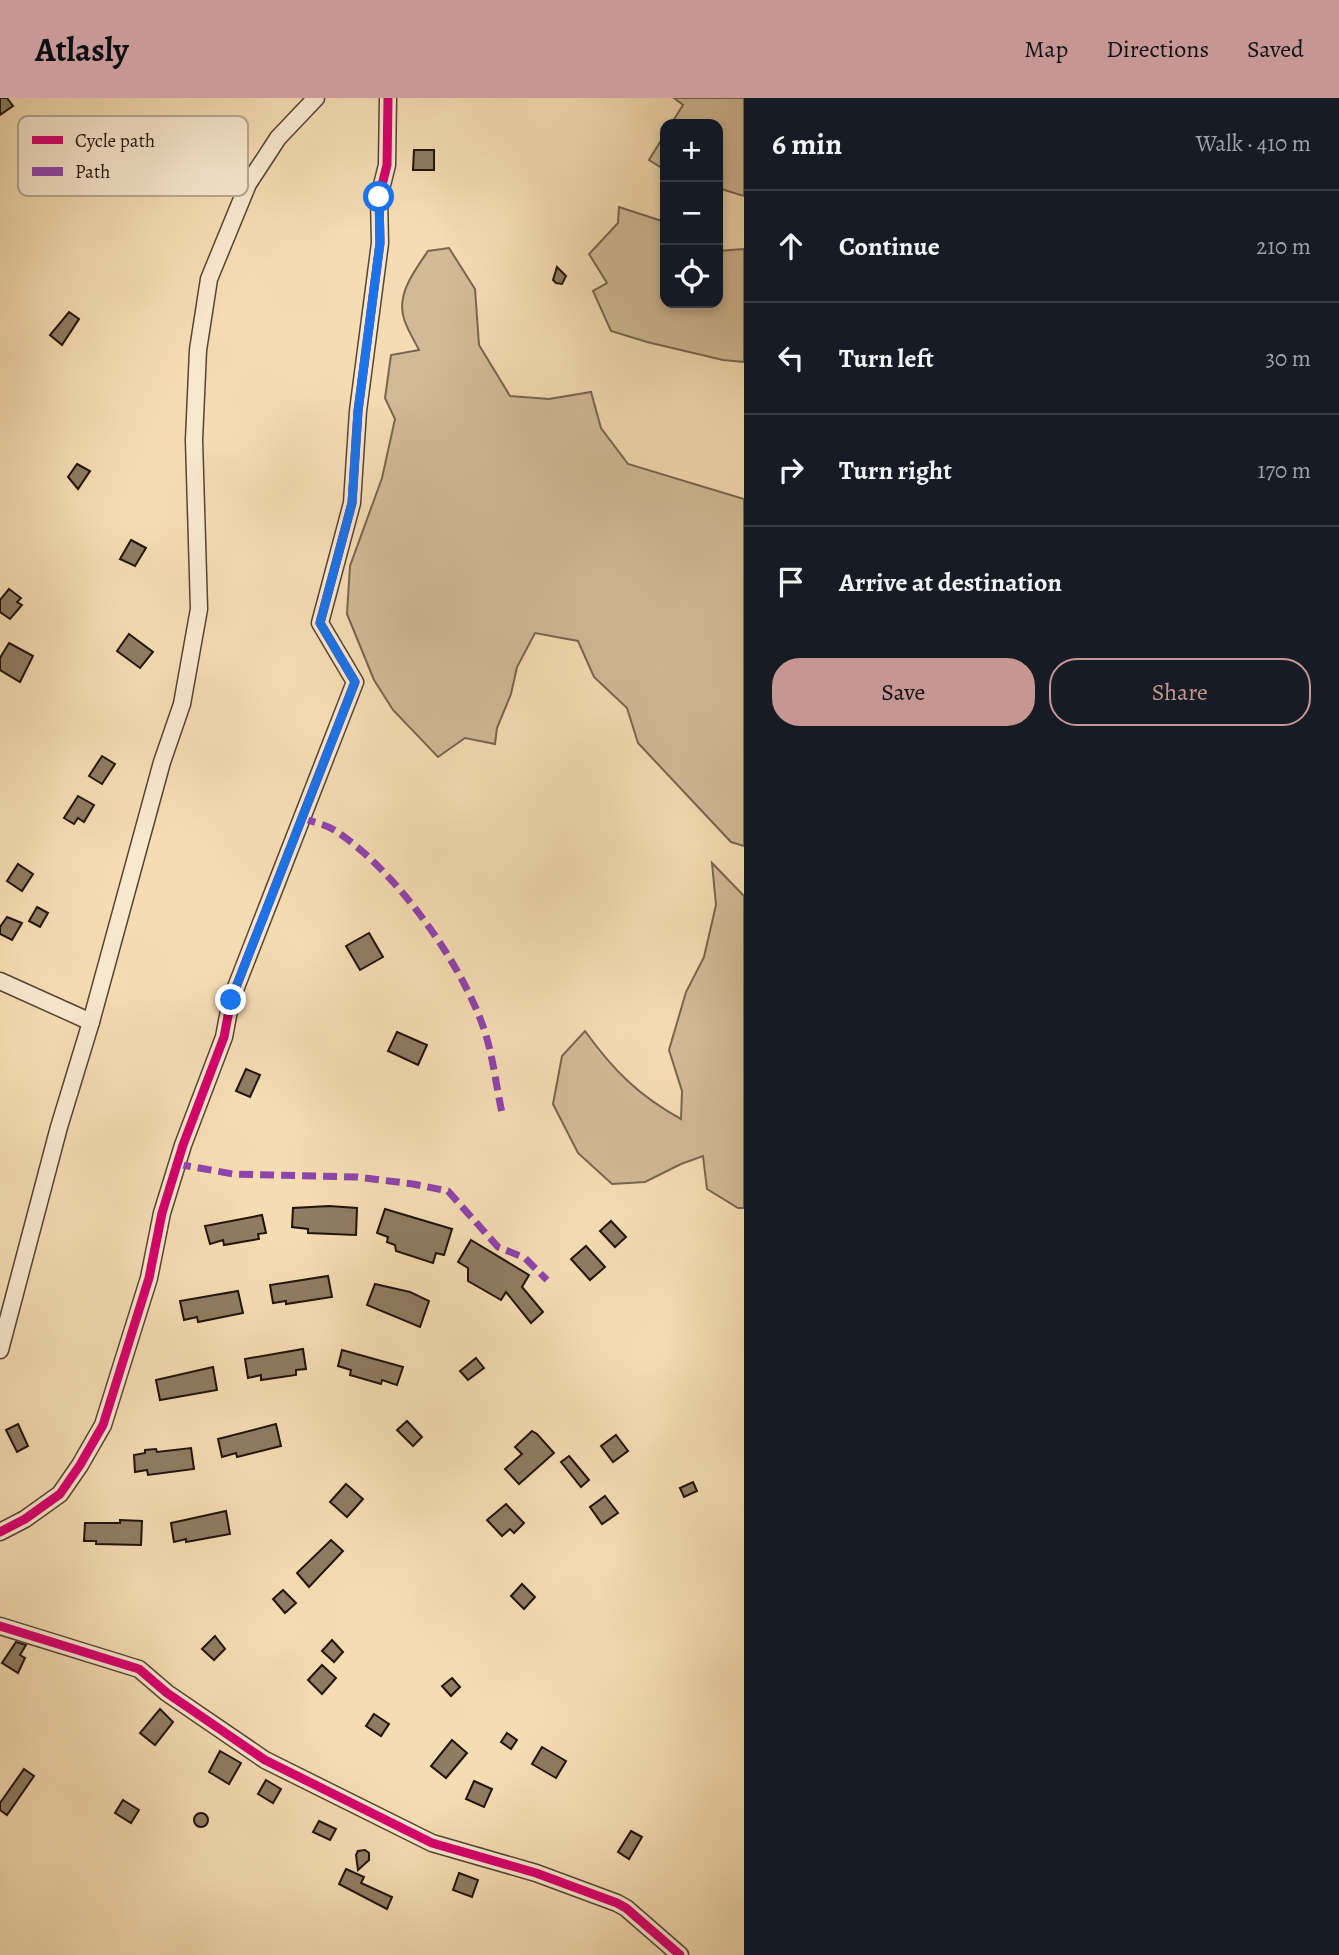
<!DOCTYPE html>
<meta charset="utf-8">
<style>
:root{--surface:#171b24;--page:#242831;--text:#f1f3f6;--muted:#9ea1a6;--line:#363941;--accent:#c59692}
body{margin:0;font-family:Alegreya,serif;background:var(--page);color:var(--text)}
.controls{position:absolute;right:21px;top:21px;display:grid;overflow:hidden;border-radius:14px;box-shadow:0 4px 10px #0003}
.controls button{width:63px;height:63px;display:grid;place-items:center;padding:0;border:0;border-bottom:2px solid var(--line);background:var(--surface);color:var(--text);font:35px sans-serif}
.stop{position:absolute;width:21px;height:21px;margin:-16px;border:5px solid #1a73e8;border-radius:50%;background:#fff}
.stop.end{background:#1a73e8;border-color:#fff;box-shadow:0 2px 7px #0008}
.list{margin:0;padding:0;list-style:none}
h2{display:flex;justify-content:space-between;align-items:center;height:91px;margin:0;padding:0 28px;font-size:30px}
h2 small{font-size:23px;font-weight:400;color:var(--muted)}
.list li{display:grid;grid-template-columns:46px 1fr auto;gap:21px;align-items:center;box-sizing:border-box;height:112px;padding:0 28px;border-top:2px solid var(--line)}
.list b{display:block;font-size:26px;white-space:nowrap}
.list em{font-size:23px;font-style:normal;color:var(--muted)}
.actions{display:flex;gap:14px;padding:21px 28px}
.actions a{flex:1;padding:16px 0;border:2px solid var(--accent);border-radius:28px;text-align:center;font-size:24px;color:var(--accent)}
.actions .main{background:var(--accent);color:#111}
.icon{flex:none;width:38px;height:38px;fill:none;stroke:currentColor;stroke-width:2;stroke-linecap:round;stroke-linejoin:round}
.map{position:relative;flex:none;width:744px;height:1857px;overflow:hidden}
header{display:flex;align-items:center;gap:42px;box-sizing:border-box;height:98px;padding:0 35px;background:var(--accent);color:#111}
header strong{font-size:33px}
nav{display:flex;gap:38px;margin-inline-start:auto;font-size:24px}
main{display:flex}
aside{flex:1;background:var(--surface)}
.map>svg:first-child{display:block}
.green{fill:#d1ba96;stroke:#786650;stroke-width:2}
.building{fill:#8f7c62;stroke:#20130a;stroke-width:2}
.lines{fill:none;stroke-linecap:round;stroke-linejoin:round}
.street-casing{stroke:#554534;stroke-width:19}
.street{stroke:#f8e8ce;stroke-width:16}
.quiet{stroke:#8e44ad;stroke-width:7;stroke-dasharray:14 7;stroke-linecap:butt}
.cycleway-casing{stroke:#f8e8ce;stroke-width:13}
.cycleway{stroke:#d6006c;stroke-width:9}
.route{stroke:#1a73e8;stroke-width:9}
.key{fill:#f8e8ce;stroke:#b7a893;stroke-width:2}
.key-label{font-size:19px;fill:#20130a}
</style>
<header>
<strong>Atlasly</strong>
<nav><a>Map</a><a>Directions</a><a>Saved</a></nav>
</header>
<main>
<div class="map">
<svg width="744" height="1857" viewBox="0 0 744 1857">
<rect width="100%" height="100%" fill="#f5dcb3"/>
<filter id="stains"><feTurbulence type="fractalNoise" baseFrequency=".00286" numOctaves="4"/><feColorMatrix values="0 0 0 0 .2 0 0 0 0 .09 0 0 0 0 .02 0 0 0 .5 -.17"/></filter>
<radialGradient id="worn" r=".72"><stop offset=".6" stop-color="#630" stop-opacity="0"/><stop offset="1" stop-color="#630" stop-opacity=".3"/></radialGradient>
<g class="green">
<path d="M674,0h70v98l-26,-8v-64h-47l12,-19z"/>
<path d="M665,36v36l-16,-10z"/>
<path d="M619,109l46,15v81h53v-52l26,-2v113l-21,-2 -76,-18 -36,-11 -18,-40 14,-8 -18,-29 29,-31z"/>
<path d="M449,150l26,41 4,56 31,51 39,3 42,-7 10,36 27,36 116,35v347l-13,-4 -93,-99 -11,-35 -33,-31 -16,-36 -43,-8 -18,34 -6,27 -14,34 -2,16 -30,-6 -27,19 -45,-47 -19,-30 -27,-66 3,-48 32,-88 13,-59 -10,-21 6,-43 28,-5c-5,-10 -12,-21 -15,-31 -8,-25 11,-49 24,-68z"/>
<path d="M712,765l32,33v312h-6l-31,-19 -4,-33 -22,8 -36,18 -33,2 -34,-31 -25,-49 9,-48 23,-25c28,39 54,65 96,88l1,-28 -13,-41 17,-58 18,-35 12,-52z"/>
</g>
<g class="building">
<path d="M0,0h7l6,8 -13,9z"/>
<path d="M414,52h20v20h-21z"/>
<path d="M557,169l9,9 -4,8 -6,-1 -3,-3z"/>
<path d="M69,214l10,7 -17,26 -12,-10z"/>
<path d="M77,366l13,7 -12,18 -10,-12z"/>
<path d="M131,442l15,8 -11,18 -15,-7z"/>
<path d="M9,491l12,9 -4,4 5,3 -12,14 -10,-7v-12z"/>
<path d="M129,536l24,18 -13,16 -23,-17z"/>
<path d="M9,545l24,13 -13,26 -20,-12v-12z"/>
<path d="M102,658l13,8 -13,20 -13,-8z"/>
<path d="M78,698l16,9 -10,17 -6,-4 -4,6 -10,-6z"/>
<path d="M18,766l15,10 -11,17 -15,-10z"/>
<path d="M37,809l11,6 -8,14 -11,-6z"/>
<path d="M7,819l15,6 -10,17 -12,-6v-7z"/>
<path d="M369,835l14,24 -23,13 -14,-24z"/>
<path d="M397,934l30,13 -9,20 -30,-14z"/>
<path d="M246,971l14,6 -10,22 -14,-6z"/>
<path d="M329,1108l28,2 -1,27 -48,-2v-4l-16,-2 1,-19z"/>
<path d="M385,1111l67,20 -8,26 -8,-2 -3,10 -37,-12 -1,-6 -8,-3 1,-5 -11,-4z"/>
<path d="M262,1117l4,18 -8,1 1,5 -35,6 -1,-5 -13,4 -5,-18z"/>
<path d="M611,1123l15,16 -11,10 -15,-16z"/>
<path d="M471,1142l58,35 -7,12 21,25 -12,11 -25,-31 -5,8 -33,-19v-13l-10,-6z"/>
<path d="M586,1148l19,21 -15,13 -19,-21z"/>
<path d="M328,1178l4,21 -46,7v-3l-13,2 -3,-18z"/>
<path d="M375,1186l35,8 19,9 -9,26 -53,-22z"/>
<path d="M238,1193l5,22 -45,9 -1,-5 -13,3 -4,-19z"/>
<path d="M303,1251l3,20 -10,1v5l-35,5v-5l-13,3 -3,-19z"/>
<path d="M342,1252l61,17 -6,18 -15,-5 -1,4 -31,-9 1,-5 -13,-4z"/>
<path d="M476,1260l8,10 -16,12 -8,-9z"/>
<path d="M213,1269l4,23 -57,10 -4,-20z"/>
<path d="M407,1323l15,16 -9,9 -16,-16z"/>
<path d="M18,1326l10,22 -11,6 -11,-22z"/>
<path d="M276,1326l5,22 -44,11 -1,-4 -14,4 -4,-18z"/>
<path d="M532,1333l5,3 17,19 -35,31 -14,-15 17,-15 -7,-7z"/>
<path d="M616,1337l12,16 -15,11 -12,-16z"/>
<path d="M191,1350l3,21 -46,6 -1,-5 -12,2 -1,-17 11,-2v-3l11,-1 1,3z"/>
<path d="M569,1358l20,24 -8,7 -20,-25z"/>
<path d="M693,1384l4,9 -13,6 -4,-9z"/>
<path d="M346,1386l17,15 -16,18 -17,-15z"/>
<path d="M605,1398l13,17 -16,11 -12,-17z"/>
<path d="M506,1406l18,19 -10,10 -4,-4 -8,7 -15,-16z"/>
<path d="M226,1413l4,23 -44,8v-3l-12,3 -3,-19z"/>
<path d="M120,1422l22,1 -1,24 -45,-1v-3h-12l1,-18h35z"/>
<path d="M331,1442l12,11 -34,36 -12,-14z"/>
<path d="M522,1486l13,13 -11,12 -13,-13z"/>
<path d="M283,1492l13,13 -11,10 -12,-14z"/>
<path d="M215,1538l10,13 -11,11 -12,-11z"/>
<path d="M332,1542l11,12 -9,10 -12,-11z"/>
<path d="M16,1544l10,3 -6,10 5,3 -7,15 -16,-10z"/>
<path d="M322,1567l14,13 -14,16 -14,-14z"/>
<path d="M452,1580l8,9 -9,9 -9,-10z"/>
<path d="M160,1611l13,13 -18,23 -15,-12z"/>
<path d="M374,1616l15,10 -8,12 -15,-10z"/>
<path d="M507,1635l10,7 -6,9 -10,-7z"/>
<path d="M452,1642l15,13 -21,25 -15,-12z"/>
<path d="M542,1649l24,14 -10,17 -24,-14z"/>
<path d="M220,1653l21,12 -12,21 -20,-12z"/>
<path d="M24,1671l10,7 -27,39 -7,-5v-7z"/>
<path d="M266,1682l15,9 -8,14 -15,-9z"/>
<path d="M474,1683l18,8 -8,18 -18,-8z"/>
<path d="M123,1702l16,10 -8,13 -16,-10z"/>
<circle cx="201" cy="1722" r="7"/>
<path d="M319,1723l17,8 -6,11 -17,-8z"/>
<path d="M631,1733l11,6 -13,22 -11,-7z"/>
<path d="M365,1752l4,3v7l-11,10 -2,-15 2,-4z"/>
<path d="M346,1771l18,8 -3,6 31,14 -5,12 -48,-25z"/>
<path d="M459,1775l19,7 -6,17 -19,-7z"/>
</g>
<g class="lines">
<defs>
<g id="street">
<path d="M0,883l91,41"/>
<path d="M0,1252l59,-223 32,-105 71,-260 20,-58 17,-95 -5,-169 4,-90 11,-71 39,-95 30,-46 38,-40"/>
<path d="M0,1434l25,-13 35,-25 20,-29 23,-40 46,-147 13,-65 21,-68 41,-108 7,-37 124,-318 -35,-59 32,-120 6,-92 22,-168 -1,-46 8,-32 1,-67"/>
<path d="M0,1528l139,43 28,24 98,67 167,83 104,30 81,30 9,5 54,47"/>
</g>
</defs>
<use href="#street" class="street-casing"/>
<use href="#street" class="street"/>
<g class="quiet">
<path d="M302,720c11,4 25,7 34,13 60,40 125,131 148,198 9,27 12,56 18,84"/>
<path d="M177,1066l56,10 124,3 56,7 35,7 50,56 27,11 22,22"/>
</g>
<defs>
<g id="cycleway">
<path d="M0,1434l25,-13 35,-25 20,-29 23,-40 46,-147 13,-65 21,-68 41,-108 7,-37 124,-318 -35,-59 32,-120 6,-92 22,-168 -1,-46 8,-32 1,-67"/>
<path d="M0,1528l139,43 28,24 98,67 167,83 104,30 81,30 9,5 54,47"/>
</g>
</defs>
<use href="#cycleway" class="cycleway-casing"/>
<use href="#cycleway" class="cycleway"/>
</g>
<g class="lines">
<path class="route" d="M231,902l124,-318 -35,-59 32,-120 6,-92 22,-168 -1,-46"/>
</g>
<rect x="18" y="18" width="230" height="80" rx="10" class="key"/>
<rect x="32" y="38" width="31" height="8" fill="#d6006c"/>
<rect x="32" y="69" width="31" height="9" fill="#8e44ad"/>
<g class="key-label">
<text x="75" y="49">Cycle path</text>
<text x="75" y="80">Path</text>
</g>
<rect width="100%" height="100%" filter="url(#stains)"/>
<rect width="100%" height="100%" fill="url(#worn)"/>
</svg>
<div class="controls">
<button>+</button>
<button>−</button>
<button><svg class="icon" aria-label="locate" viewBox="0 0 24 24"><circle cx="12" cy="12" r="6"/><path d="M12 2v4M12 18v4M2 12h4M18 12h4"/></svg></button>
</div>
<div class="stop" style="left:379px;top:99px"></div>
<div class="stop end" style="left:231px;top:902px"></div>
</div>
<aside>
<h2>6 min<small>Walk · 410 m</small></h2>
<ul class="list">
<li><svg class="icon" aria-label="ahead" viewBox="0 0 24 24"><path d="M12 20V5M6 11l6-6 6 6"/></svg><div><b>Continue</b></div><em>210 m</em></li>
<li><svg class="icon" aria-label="left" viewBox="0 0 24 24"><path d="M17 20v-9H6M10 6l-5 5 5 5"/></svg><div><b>Turn left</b></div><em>30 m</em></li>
<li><svg class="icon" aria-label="right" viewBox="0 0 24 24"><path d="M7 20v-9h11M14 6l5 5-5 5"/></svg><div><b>Turn right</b></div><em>170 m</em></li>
<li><svg class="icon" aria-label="arrive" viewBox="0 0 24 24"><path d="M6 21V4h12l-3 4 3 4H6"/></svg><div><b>Arrive at destination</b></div></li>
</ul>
<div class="actions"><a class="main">Save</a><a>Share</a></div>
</aside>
</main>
